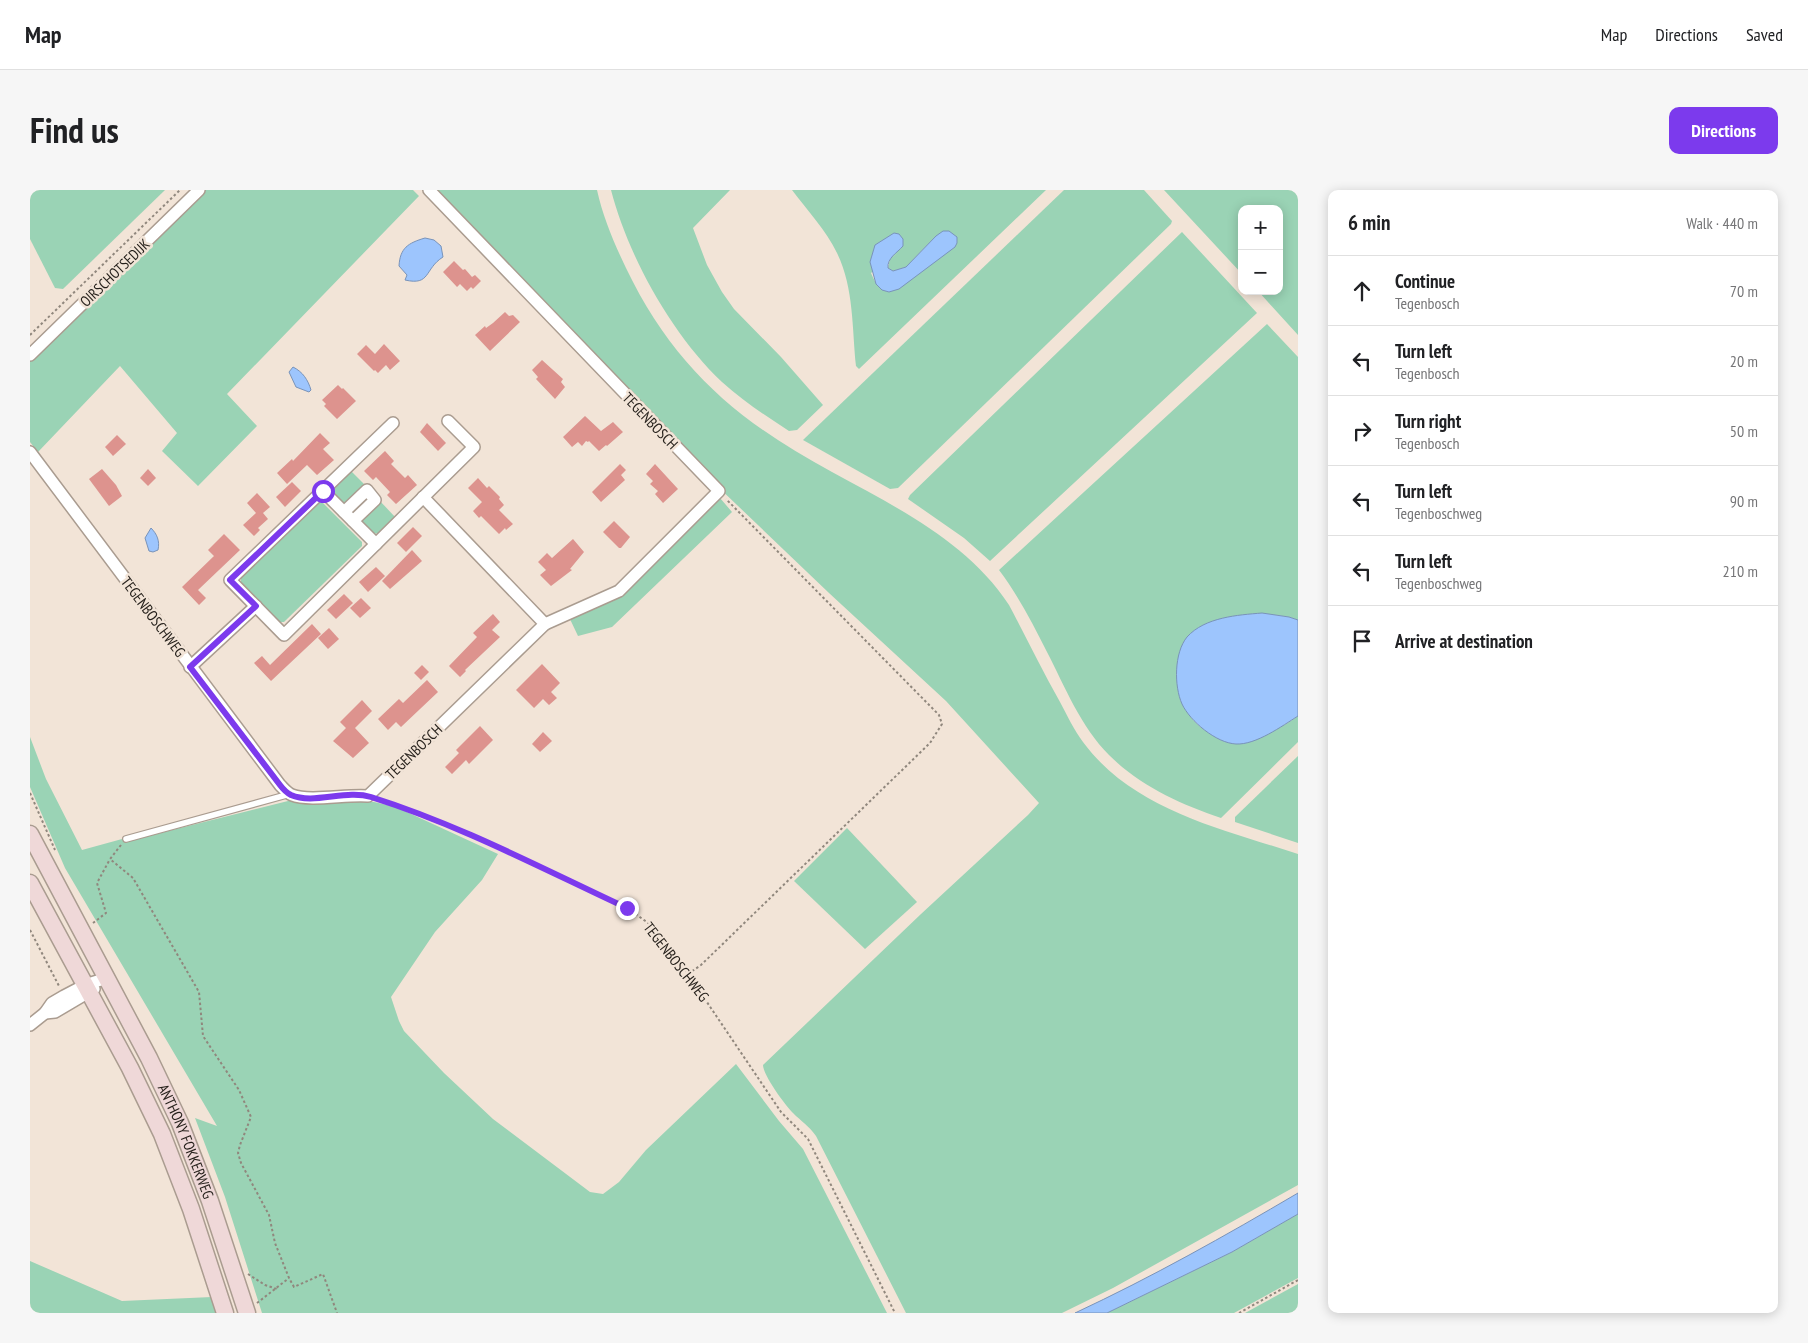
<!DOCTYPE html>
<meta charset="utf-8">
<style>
:root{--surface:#fff;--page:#f6f6f6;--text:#202124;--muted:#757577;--line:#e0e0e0;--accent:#7c3aed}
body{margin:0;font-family:"PT Sans Narrow",sans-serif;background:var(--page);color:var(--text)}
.controls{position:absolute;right:15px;top:15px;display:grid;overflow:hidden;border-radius:10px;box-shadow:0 2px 12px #0003}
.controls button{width:45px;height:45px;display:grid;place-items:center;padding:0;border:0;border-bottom:1px solid var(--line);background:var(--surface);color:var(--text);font:25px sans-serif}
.stop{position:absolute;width:15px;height:15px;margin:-11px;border:4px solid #7c3aed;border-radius:50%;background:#fff}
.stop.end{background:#7c3aed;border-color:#fff;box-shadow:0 1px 5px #0008}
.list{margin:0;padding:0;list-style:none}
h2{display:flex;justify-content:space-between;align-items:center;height:65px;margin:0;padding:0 20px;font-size:21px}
h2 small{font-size:16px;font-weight:400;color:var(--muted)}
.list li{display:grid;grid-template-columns:32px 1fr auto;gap:15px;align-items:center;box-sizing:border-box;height:70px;padding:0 20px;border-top:1px solid var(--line)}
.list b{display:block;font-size:19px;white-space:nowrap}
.list p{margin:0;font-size:16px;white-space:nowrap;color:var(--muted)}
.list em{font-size:16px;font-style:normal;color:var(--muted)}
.icon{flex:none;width:28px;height:28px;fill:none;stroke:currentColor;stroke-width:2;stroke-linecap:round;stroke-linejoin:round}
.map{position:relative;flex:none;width:1268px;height:1123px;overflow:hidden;border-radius:10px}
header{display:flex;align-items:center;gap:30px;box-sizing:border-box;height:70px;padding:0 25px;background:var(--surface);border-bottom:1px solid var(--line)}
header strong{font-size:24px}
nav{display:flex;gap:28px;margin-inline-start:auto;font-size:18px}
.intro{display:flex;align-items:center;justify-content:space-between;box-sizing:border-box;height:120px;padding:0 30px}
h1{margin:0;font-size:35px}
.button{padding:12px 22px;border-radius:10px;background:var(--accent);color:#fff;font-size:18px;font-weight:700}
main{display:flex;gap:30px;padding:0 30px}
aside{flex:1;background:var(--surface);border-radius:10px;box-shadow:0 2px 12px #0003}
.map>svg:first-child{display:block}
.green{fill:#9ad3b5;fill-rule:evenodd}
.water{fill:#9dc5fd;stroke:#7993b9}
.building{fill:#dd938e}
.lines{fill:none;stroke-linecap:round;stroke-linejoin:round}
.lane-casing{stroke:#aa9c90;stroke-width:8}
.street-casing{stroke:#aa9c90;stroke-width:14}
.secondary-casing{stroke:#aa9c90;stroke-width:19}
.path{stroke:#90877d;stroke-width:2;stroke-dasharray:2.5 2.5;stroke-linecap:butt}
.lane{stroke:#fff;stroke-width:5.5}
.street{stroke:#fff;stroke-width:11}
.secondary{stroke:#efd8d8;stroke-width:16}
.route{stroke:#7c3aed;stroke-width:6}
.labels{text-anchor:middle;stroke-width:5;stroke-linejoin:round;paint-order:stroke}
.street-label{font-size:15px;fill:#241f1a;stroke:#f2e4d7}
</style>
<header>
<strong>Map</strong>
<nav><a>Map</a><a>Directions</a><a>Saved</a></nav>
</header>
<div class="intro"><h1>Find us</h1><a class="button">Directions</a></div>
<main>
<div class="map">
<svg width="1268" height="1123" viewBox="0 0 1268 1123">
<rect width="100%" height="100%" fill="#f2e4d7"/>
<g class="green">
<path d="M0,0h135l-102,99 -8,-1 -25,-49z"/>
<path d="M175,0h208l6,6 -192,198 30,32 -59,60 -36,-35 15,-18 -57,-67 -82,86 -8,-10v-81z"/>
<path d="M402,0h165c6,27 17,53 29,78 47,98 111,153 206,204 64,35 136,70 177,133 17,32 33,65 51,97 7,13 14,28 23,40 50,68 139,87 215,112v331l-185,103 -51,25h-156l-90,-177c-7,-10 -15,-15 -23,-23 -8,-8 -30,-38 -30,-48l158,-151 107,-99 11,-12 -93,-102 -117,-108 -115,-110z"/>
<path d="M581,0h119l-37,38 14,37 15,27 12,17 47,48 42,48 -26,25 -8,1c-23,-15 -46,-30 -67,-49 -50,-47 -94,-126 -111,-192z"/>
<path d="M762,0h254l-187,179 -3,-3c-4,-38 -2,-78 -19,-113 -11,-23 -30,-43 -45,-63zM906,46l-47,56c-11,-3 -14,-10 -18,-19l26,-20 -7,6 -2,9 5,3 13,-4z"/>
<path d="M1034,0h80l28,31 -1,3 -273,264 -8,1 -87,-49z"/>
<path d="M1134,0h134v145l-40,-44h21v-82h-37v65z"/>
<path d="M1152,42l75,81 -267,248 -26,-23 -56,-39 2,-4z"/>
<path d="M1237,134l31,33v263c-27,-9 -53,-6 -80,0l-41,53c3,41 19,58 58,71l51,-20 12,-8v26l-77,76c-41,-14 -81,-32 -112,-63 -28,-28 -44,-68 -62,-103 -14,-28 -29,-57 -48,-82z"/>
<path d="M319,279l18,18 -19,18 -5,-1 -10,-10v-8z"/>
<path d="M690,308l12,14 -120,115 -34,9 -9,-19 54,-23z"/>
<path d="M349,310l17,18 -16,15 -8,1 -10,-10 -1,-6z"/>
<path d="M292,312l40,40v4l-78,76h-6l-37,-39v-5l78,-75z"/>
<path d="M0,547l16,42 36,71 40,-11 2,3 164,-41 44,-1 42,2 22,5 102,47 -16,26 -47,52 -44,65 8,24 5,10 40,42 49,46 97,73 13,2 16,-12 27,-32 90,-86 43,57 24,28 84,164h-625l-37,-116 -30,-79 22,8 -152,-258 -35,-81z"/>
<path d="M1268,566v87l-63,-21v-5z"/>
<path d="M817,638l70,74 -52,47 -71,-68z"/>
<path d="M1268,1024v64l-64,35h-127l125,-61z"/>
<path d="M0,1071l92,40 90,-4 4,16h-186z"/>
<path d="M1268,1094v29h-53z"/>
</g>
<g class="water">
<path d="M913,41h6l8,6v6l-2,4 -56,42 -10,3 -7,-2 -6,-6 -6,-22 5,-17 19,-12 5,1 4,5v7c-6,7 -16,12 -15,22l5,3 13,-4 30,-31z"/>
<path d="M395,48l9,2 7,6 2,11c-19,12 -12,29 -38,23l2,-5 -8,-9c1,-18 9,-23 26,-28z"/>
<path d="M263,177c10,5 15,13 18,23l-2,2 -13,-5 -7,-15z"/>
<path d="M121,338c6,6 9,13 7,22l-5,2 -4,-1 -4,-13z"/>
<path d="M1232,423l27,4 9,3v96c-16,10 -42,29 -62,28 -20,-1 -46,-23 -54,-40 -8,-18 -8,-51 5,-67 18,-20 51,-22 75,-24z"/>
<path d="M1268,1003v21l-66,38 -125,61h-32c77,-36 150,-77 223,-120z"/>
</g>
<g class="building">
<path d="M424,71l9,9 2,-1 7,8 3,-2 6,6 -8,8 -2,-2 -4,4 -7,-7 -3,3 -14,-15z"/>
<path d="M475,122l4,4 4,-1 7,7 -30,29 -15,-16 10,-9 1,2 7,-5z"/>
<path d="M354,154l16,17 -10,9 -4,-5 -8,8 -3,-3 -1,1 -17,-17 9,-9 9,9z"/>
<path d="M512,170l21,19 -2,3 4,5 -10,12 -19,-20 2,-2 -6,-7z"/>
<path d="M308,195l4,4 1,-1 13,13 -19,18 -13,-13 2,-2 -4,-4z"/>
<path d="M555,226l16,15 12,-9 10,10 -16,14 -1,-1 -7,6 -10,-10 -1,1 -2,-1 -4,5 -4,-4 -6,5 -9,-10z"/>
<path d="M397,233l19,20 -8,8 -18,-19z"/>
<path d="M290,243l10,10 -7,6 11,11 -17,15 -10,-10 -20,19 -10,-11 15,-14 1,2z"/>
<path d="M87,245l9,9 -13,12 -8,-9z"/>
<path d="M355,261l9,10 -3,3 14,14 3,-3 9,10 -21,19 -9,-9 3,-3 -14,-15 -3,3 -9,-9z"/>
<path d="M590,274l6,6 -5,5 4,5 -24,22 -9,-10z"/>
<path d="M625,274l23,25 -15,14 -8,-9 3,-3 -8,-7 3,-3 -7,-7z"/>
<path d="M72,279l14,16 6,11 -13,10 -20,-27z"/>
<path d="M118,279l8,9 -8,8 -8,-8z"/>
<path d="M448,288l9,10 2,-2 11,11 -1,2 5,6 -5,5 14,14 -7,6 -1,-2 -6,6 -18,-18 -2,2 -6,-7 9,-9 -14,-14z"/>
<path d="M262,292l9,9 -16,16 -9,-10z"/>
<path d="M227,303l13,14 -7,6 5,6 -10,9 2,2 -6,6 -11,-11 13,-12 -9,-10z"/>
<path d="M584,331l16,16 -9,11h-2l-16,-16z"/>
<path d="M383,337l9,9 -16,16 -9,-9z"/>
<path d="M194,344l16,16 -42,40 8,8 -7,7 -17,-18 32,-31 -6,-6z"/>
<path d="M543,349l11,13 -14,17 2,1 -21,16 -11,-11 6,-5 -8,-8 9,-9 5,5z"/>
<path d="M382,360l10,11 -32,28 -8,-8z"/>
<path d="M346,377l9,9 -17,16 -9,-10z"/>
<path d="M314,404l9,9 -17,16 -9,-9z"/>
<path d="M331,408l10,10 -11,10 -10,-10z"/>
<path d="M463,424l7,8 -8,8 8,7 -35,33 1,1 -6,6 -11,-11 28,-29 -4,-4z"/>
<path d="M282,434l9,10 -50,47 -17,-18 8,-7 8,9z"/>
<path d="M299,438l10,11 -11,10 -10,-11z"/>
<path d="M512,474l18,19 -9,9 6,6 -8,7 -6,-6 -9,9 -18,-18z"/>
<path d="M392,475l7,7 -8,8 -7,-7z"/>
<path d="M397,490l11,12 -37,35 -5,-5 -8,8 -10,-11 21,-20 4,4z"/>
<path d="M332,510l10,11 -17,17 14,15 -16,15 -20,-17 13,-13 -6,-6z"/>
<path d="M450,536l13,14 -24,24 -3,-4 -14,14 -7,-7 14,-14 -3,-3z"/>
<path d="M513,542l9,9 -12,11 -8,-8z"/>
</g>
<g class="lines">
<defs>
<path id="lane" d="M96,649l164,-45"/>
<g id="street">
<path d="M399,0l290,301 -100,100 -74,33"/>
<path d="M0,165l169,-165"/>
<path d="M363,233l-163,157 54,55 190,-188 -26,-26"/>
<path d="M0,262l250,333c4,4 7,8 12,10 18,7 55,-1 76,1l177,-172 -122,-127"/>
<path d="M293,301l53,53"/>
<path d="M314,322l23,-22 8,10 -22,21"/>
<path d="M160,477l66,-61"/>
<path d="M15,823l10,-1 39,-23"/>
<path d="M0,835l15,-12 7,-10 12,-7 21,-11 22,-7"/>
</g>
<g id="secondary">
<path id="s1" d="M0,644l119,224 31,65 30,78 37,112"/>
<path d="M0,693l100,185 32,66 29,75 34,104"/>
</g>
</defs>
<use href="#lane" class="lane-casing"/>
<use href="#street" class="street-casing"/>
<use href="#secondary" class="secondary-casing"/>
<g class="path">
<path d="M0,145l150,-145"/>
<path d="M0,603l25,57"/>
<path d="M350,610l87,34 160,74 24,17 37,49 93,138 27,27 87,174"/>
<path d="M91,655l-11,14 23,19 66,114 4,44 36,54 12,27 -11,28 -2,8 3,10 28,52 6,28 14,35 5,9 29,-13 14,39"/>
<path d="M63,733l13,-10 -9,-30 13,-24"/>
<path d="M0,740l29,56"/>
<path d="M658,784l13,-9 229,-222 12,-19 -3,-9 -213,-216"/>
<path d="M218,1084l17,11 12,4"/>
<path d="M227,1113l32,-25"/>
<path d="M1209,1123l59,-33"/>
</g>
<use href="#lane" class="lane"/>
<use href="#street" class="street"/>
<use href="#secondary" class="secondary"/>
</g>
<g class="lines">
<path class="route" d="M293,301l-93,89 26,26 -66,61 90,118c3,4 7,8 11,10 23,10 55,-6 80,2 89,28 172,72 256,111"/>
</g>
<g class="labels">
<g class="street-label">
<text transform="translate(85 83) rotate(-44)" y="5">OIRSCHOTSEDIJK</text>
<text transform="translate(620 231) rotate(46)" y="5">TEGENBOSCH</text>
<text transform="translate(123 427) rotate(53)" y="5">TEGENBOSCHWEG</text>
<text transform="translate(384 562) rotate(-44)" y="5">TEGENBOSCH</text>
<text transform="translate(646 772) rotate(52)" y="5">TEGENBOSCHWEG</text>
<text dy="5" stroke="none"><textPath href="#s1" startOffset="345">ANTHONY FOKKERWEG</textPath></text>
</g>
</g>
</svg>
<div class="controls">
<button>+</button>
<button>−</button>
</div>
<div class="stop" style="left:293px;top:301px"></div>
<div class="stop end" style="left:597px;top:718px"></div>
</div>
<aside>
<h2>6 min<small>Walk · 440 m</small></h2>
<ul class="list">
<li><svg class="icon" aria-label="ahead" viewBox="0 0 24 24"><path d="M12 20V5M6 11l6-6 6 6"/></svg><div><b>Continue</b><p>Tegenbosch</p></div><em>70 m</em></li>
<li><svg class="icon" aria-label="left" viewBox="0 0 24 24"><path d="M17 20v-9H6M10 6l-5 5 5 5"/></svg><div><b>Turn left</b><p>Tegenbosch</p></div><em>20 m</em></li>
<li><svg class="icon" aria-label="right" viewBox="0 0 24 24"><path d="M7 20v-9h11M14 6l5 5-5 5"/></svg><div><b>Turn right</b><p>Tegenbosch</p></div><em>50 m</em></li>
<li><svg class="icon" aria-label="left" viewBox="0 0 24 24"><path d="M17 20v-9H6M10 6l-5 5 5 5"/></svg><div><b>Turn left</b><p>Tegenboschweg</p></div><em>90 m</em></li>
<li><svg class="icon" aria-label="left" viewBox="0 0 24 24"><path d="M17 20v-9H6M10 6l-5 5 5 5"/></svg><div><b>Turn left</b><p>Tegenboschweg</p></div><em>210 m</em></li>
<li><svg class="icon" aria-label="arrive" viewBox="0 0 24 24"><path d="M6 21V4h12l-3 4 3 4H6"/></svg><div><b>Arrive at destination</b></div></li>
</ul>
</aside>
</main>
